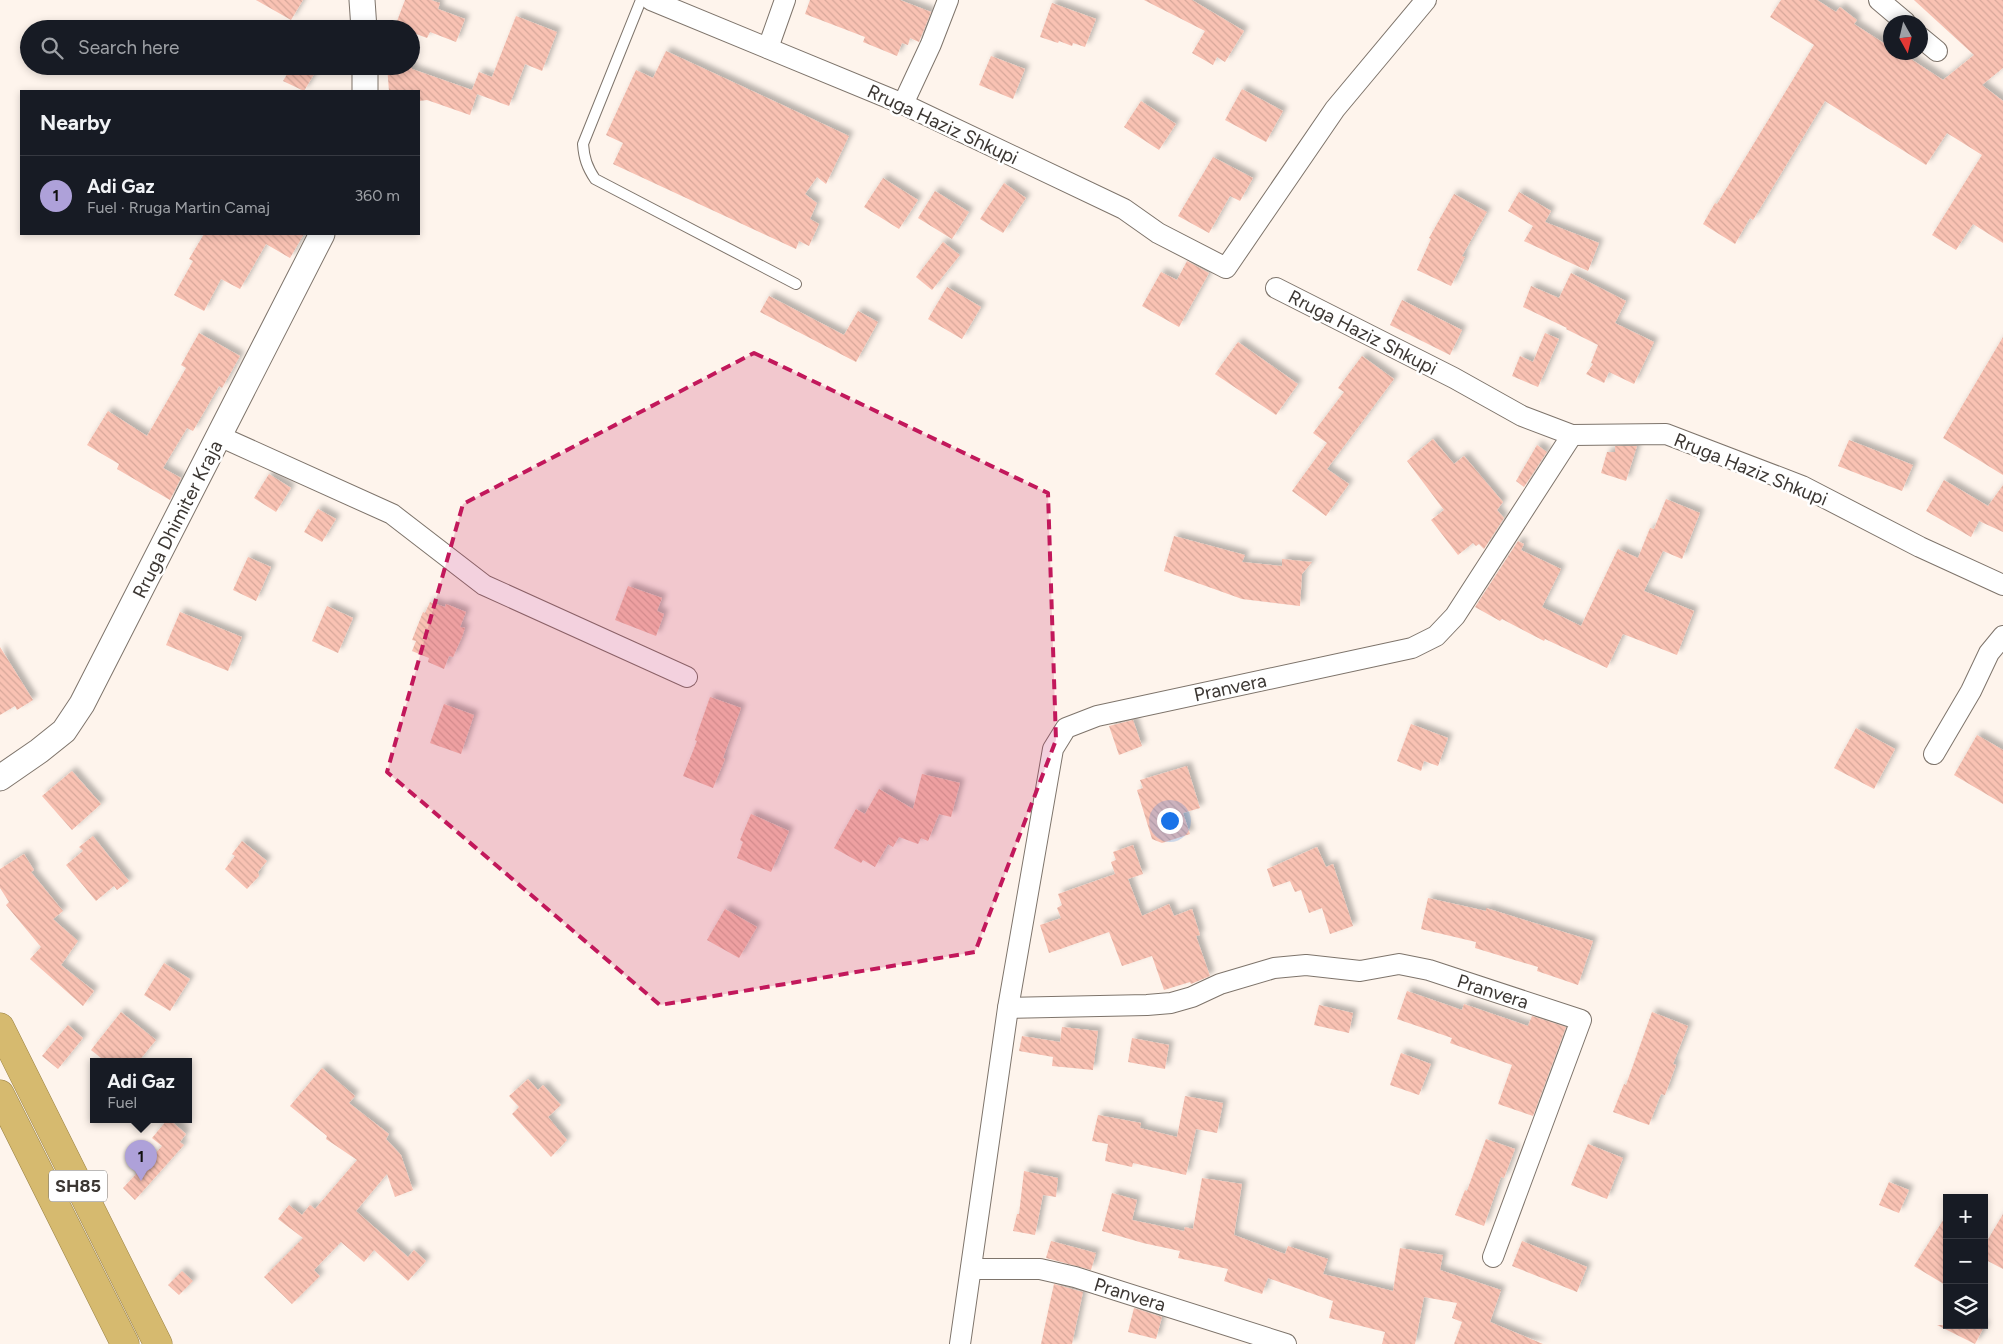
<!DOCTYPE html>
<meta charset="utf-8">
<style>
:root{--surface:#171b24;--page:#242831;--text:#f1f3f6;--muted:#9ea1a6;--line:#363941;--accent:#aea1d9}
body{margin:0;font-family:Figtree,sans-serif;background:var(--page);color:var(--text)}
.controls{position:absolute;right:15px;bottom:15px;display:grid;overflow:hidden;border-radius:0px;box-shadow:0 2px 8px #0003}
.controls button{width:45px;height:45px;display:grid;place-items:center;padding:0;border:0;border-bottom:1px solid var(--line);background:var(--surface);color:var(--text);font:25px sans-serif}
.compass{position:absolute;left:1883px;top:15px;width:45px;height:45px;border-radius:50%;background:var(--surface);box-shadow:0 2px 8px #0003;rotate:172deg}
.you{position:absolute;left:1169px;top:820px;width:18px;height:18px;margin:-12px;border:4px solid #fff;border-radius:50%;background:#1a73e8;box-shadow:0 0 0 8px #1a73e833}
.badge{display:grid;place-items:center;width:32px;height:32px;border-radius:50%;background:var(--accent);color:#111;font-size:16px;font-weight:700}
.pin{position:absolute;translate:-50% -41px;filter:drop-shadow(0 1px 2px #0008)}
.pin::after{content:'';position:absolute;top:26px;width:18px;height:15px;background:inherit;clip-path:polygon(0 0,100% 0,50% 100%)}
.popup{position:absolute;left:90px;top:1058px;width:102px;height:65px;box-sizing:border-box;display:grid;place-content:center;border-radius:0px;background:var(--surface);filter:drop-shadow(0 1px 4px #0005);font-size:16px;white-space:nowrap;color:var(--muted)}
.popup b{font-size:19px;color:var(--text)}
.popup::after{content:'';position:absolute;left:50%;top:100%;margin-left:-10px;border:10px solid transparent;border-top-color:var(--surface)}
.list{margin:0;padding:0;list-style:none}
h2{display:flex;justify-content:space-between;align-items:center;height:65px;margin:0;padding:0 20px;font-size:21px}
h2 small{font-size:16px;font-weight:400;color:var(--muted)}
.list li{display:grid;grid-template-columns:32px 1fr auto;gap:15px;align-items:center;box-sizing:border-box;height:80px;padding:0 20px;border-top:1px solid var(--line)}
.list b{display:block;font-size:19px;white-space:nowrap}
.list p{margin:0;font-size:16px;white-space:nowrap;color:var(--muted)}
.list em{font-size:16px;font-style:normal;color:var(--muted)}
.icon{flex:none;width:28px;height:28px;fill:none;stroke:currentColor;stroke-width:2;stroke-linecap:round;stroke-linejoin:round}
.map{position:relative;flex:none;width:2003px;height:1344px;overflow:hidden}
.search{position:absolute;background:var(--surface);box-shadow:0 2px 8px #0003;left:20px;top:20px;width:400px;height:55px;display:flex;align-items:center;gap:12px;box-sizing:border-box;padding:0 18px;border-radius:28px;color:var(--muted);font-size:19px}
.panel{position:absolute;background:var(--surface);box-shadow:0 2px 8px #0003;left:20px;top:90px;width:400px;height:145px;border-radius:0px}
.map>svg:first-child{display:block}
.building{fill:url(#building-back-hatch);filter:url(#shadow)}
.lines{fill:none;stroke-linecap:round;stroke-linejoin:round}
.service-casing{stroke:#7e746b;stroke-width:12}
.minor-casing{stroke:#7e746b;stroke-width:22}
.tertiary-casing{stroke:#7e746b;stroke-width:27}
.trunk-casing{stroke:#998143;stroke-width:29}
.service{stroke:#fff;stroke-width:10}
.minor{stroke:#fff;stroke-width:20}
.tertiary{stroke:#fff;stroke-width:25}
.trunk{stroke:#d6ba6f;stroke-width:28}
.marked{fill:#c2185b;fill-opacity:0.2;stroke:#c2185b;stroke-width:4;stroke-dasharray:10 6;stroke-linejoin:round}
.labels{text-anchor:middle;stroke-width:5;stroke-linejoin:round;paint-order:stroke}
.shield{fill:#fff;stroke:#767370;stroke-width:1}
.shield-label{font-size:18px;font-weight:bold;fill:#3c3733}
.street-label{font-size:19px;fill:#3c3733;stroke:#fff}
</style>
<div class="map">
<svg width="2003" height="1344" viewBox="0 0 2003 1344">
<defs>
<pattern id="building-back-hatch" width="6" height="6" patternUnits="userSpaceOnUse" patternTransform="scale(1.25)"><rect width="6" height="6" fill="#f9c2b3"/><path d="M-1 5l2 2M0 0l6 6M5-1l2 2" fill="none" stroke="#d6a79a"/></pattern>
<filter id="shadow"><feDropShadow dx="4.5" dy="-4.5" stdDeviation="2.5" flood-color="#0004"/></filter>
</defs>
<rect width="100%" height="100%" fill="#fef4ec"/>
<g class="building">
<path d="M256,0h47l-12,20z"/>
<path d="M405,0h26l9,3 -2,6 27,10 -9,23 -26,-10 -3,6 -16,-6v-3h-17z"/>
<path d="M810,0h90l31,12 -12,30 -9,-4 -2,7 -6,-2 -5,13 -34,-14 2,-5 -60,-23z"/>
<path d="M1144,0h48l52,31 -19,31 -8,-5 -4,8 -21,-12 13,-22z"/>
<path d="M1781,0h36l19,12 4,-5 17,13 -3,4 36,23v5h10l43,28 31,-25 -60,-55h89v68l-21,17 21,16v142l-30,-19 -17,26 -24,-15 50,-80 -35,-22 -21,32 -101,-64 -72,119 -3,-2 -15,26 -32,-20 12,-21 2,1 97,-159 -44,-28z"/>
<path d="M1052,3l44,16 -11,28 -12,-4 -1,3 -13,-5 -1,2 -18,-6z"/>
<path d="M516,16l41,16 -15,39 -17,-7 -16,42 -32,-12 -7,21 -43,-15 -8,1v-10h-30l-2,-25h25v3l60,21 7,-18 13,5z"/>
<path d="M666,51l183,85 -23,48 -9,-7 -12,17 12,9 -7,16 9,5 -10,22 -10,-5 -3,8 -183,-85 10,-21 -17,-8 30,-65 17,8z"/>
<path d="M991,56l34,13 -12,30 -34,-14z"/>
<path d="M292,66h27l-15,25 -21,-10z"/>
<path d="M1242,89l41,22 -17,31 -41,-22z"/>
<path d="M1141,101l35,23 -17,26 -35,-23z"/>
<path d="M1213,157l40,21 -13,23 -10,-5 -21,37 -31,-17z"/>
<path d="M883,178l35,22 -19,29 -35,-22z"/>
<path d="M1004,183l22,15 -23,35 -23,-14z"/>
<path d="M935,191l34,21 -17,27 -34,-21z"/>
<path d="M1519,192l32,19 -6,11 54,21 -11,28 -64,-30 9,-15 -25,-15z"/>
<path d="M1454,194l33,18 -25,44 3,1 -14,29 -34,-16 14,-31 -2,-1z"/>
<path d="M204,234h100l-14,24 -24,-14 -26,45 -19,-10 -17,32 -30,-16 19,-34 -4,-2z"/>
<path d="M943,242l17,13 -28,35 -16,-13z"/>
<path d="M1187,261l22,12 -30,54 -37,-21 19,-34 16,8z"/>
<path d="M1571,273l55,28 -11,22 39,19 -20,42 -25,-12 -5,11 -18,-9 7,-10 -2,-1 7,-18 -32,-16 1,-1 -44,-21 8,-21 28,12z"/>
<path d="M947,287l34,20 -19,32 -34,-20z"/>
<path d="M769,296l75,39 14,-24 20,11 -22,40 -96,-50z"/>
<path d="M1402,300l60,30 -12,25 -60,-30z"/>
<path d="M199,333l41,23 -18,32 -3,-2 -26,45 -6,-3 -24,40 18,10 -11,22 -53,-31 2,-5 -32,-19 21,-34 39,25 39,-68 -5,-3z"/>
<path d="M1545,333l14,6 -21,48 -26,-11 8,-20 13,6z"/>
<path d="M2003,337v138l-60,-37z"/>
<path d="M1238,342l60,42 -22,31 -61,-41z"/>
<path d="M1362,356l32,23 -67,90 22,15 -23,32 -34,-25 35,-48 -14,-10 31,-41 -6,-4z"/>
<path d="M1433,439l21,25 10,-8 39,46 -6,8 7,8 -20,31 -5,-5 -3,2 -3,-3 -15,12 -27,-35 13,-10 -37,-49z"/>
<path d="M1849,440l64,25 -11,26 -64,-25z"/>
<path d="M1537,445l10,7 -23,35 -8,-6z"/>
<path d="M1615,446h22l-11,35 -25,-8 6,-21h8z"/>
<path d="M269,474l22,14 -15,24 -22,-14z"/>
<path d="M1944,480l44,26 15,-21v47l-24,-11 -8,16 -45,-26z"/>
<path d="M1666,499l34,14 -18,46 -19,-8 -19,40 50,20 -17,44 -54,-21 -16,34 -62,-29 -1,2 -42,-22 -2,2 -25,-14 43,-66 6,3 -3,6 40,19 -19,38 39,19 37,-77 20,9 12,-30 4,1z"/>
<path d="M318,509l18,10 -14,23 -18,-10z"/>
<path d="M1174,536l71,19 -3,7 40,4v-7l30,3 -10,12 -2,32 -58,-7 -78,-28z"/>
<path d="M248,557l23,10 -15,34 -23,-11z"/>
<path d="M628,586l34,12 -5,13 7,3 -8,22 -41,-16z"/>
<path d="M430,602l15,5 1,-3 20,8 -6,15 5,1 -3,9 -9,20 -4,-1 -5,13 -16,-7 1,-4 -17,-7 4,-10 -4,-1 11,-28 2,1z"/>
<path d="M327,606l26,12 -15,35 -26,-12z"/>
<path d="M180,612l62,25 -14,34 -62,-26z"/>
<path d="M0,647l33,53 -16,10 -2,-4 -15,9z"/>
<path d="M710,697l31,11 -18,50 2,1 -12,29 -30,-12 14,-35 -2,-1z"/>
<path d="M444,704l30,11 -13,39 -31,-11z"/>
<path d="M1133,720l9,26 -23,9 -10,-29z"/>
<path d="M1411,724l37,14 -10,28 -14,-5 -3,10 -24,-10z"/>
<path d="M1856,728l39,21 -21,40 -40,-21z"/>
<path d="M1977,735l26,15v54l-49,-29z"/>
<path d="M1187,766l13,42 -17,5 7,21 -28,9 -10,-4 -15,-49 6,-2 -3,-8z"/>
<path d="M72,771l29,33 -29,26 -30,-34z"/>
<path d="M922,774l38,9 -9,34 -12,-3 -11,27 -7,-3 -3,6 -19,-7 -6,10 -5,-3 -13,23 -12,-7 -2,3 -27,-15 22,-39 9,5 14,-25 34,20z"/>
<path d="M751,814l38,17 -18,41 -34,-14 6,-16 -3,-2z"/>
<path d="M93,836l36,45 -12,9 -3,-4 -18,15 -30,-36 17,-14 -4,-4z"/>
<path d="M242,841l25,20 -9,11 1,4 -12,13 -22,-20 10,-13 -3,-2z"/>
<path d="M1133,845l10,29 -15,5 14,37 27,-12 5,12 18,-7 8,26 -4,1 14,40 -19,8 -1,-2 -26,8 -12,-34 -30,10 -13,-34 -60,21 -9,-28 21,-7 -4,-10 5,-3 -4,-11 57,-20 -4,-12 5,-2 -3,-8z"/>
<path d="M1317,847l9,20 7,-3 20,62 -23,8 -8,-26 -13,5 -8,-23 -6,2 -5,-11 -17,6 -6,-18z"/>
<path d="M24,854l10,16 -3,2 32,39 -10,8 25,22 -17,24 33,26 -11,15 -53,-47 11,-12 -35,-42 3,-3 -9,-14v-19z"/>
<path d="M1428,898l58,13v-3l107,33 -15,44 -41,-14 1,-4 -63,-19 1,-6 -55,-13z"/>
<path d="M725,909l32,18 -18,31 -32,-18z"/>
<path d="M164,963l26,16 -20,32 -26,-16z"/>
<path d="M1407,991l55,19 2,-6 64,22 4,-10 34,11 -33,89 -35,-12 14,-39 -62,-22 2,-5 -55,-19z"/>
<path d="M1319,1005l34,8 -4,20 -35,-8z"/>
<path d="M121,1012l35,28 -18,22h-32l-15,-12z"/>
<path d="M1652,1012l36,14 -15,38 3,1 -11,30 -4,-1 -12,31 -36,-13 11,-28 2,1z"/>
<path d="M68,1025l15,13 -25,31 -16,-13z"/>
<path d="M1062,1027l36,4 -5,39 -41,-4 1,-9 -34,-6 3,-15 38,6z"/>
<path d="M1132,1038l37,7 -4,24 -37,-7z"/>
<path d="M1401,1053l30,11 -12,31 -29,-10z"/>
<path d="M322,1068l33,28 -6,7 40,31 -3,5 15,16 12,35 -18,7 -8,-23 -31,37 52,46 6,-7 12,11 -18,20 -34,-31 -10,12 -23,-20 -27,28 6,6 -28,28 -28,-27 39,-39 -25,-19 11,-14 13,10 8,-10 5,4 42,-49 -31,-21 1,-3 -37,-30z"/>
<path d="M528,1079l10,11 5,-5 18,20 -13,12 19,23 -16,17 -39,-43 7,-7 -10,-11z"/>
<path d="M1185,1096l38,7 -6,30 -21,-4 -10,46 -53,-12 -1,4 -27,-6 3,-17 -16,-3 6,-26 43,8 -1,5 37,9z"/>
<path d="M167,1120h3l16,14 -6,8 4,3 -49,55 -12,-12 39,-42 -10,-8z"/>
<path d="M1486,1139l29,10 -11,29 -3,-1 -17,49 -29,-11 10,-25 2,1z"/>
<path d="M1588,1144l35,14 -16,41 -36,-14z"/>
<path d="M1024,1171l34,7 -2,19 -13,-2 -8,40 -22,-4 4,-17h2z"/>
<path d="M1202,1178l40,6 -8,51 51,19 3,-8 40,13 -5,15 70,17 7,-43 43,7 -3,15 61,20 -11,32 53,22h-89l8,-22 -10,-4 5,-15 -33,-6 -9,47h-33l3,-12 -56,-14 4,-17 -65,-23 -6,16 -38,-13 4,-12 -50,-11 2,-7 -37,-8 -41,-12 10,-38 25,7 -5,20 52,11 1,-4 8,2z"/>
<path d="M1889,1182l20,8 -10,23 -20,-8z"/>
<path d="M1947,1214v72l-33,-20z"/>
<path d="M2003,1214v55l-19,-10v-13z"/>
<path d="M1051,1241l45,12 -5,17 -45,-12z"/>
<path d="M1522,1241l65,26 -10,25 -65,-26z"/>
<path d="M182,1271l11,10 -14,14 -11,-10z"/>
<path d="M1054,1284l29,8 -11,52h-31z"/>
<path d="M1134,1308l28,9 -6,22 -28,-7z"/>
<path d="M1937,1325h48l-10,19z"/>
</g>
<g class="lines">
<defs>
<path id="service" d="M641,0l-58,144c1,14 4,23 12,35l201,105"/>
<g id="minor">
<path d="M651,0l252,104 221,105 34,24 68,35 109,-159 91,-109"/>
<path d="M1879,0l26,22"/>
<path d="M1920,37l17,14"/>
<path d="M768,48l17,-48"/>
<path d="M903,104l28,-60 17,-44"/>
<path d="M1276,288l178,90 68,38 50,19 94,-1 136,52 118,61 83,38"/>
<path d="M219,436l173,78 92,71 203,92"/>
<path d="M1934,754l37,-63 18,-38 14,-17"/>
<path d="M1008,1008l139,-3 24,-2 21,-6 28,-13 54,-16 32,-3 54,6 39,-7 30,6 152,50 -88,237"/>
<path d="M971,1269h69l35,8 211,67"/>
<path d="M960,1344l48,-336 45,-259 13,-21 31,-12 315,-68 24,-12 19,-20 117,-181"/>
</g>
<g id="tertiary">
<path d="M362,0l2,29"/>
<path d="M365,66v25"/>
<path d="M0,778l39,-27 25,-20 18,-27 240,-470"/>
</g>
<g id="trunk">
<path d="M0,1027l158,317"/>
<path d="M0,1094l125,250"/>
</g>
</defs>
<use href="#service" class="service-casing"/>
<use href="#minor" class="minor-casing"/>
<use href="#tertiary" class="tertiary-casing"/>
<use href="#trunk" class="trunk-casing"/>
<use href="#service" class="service"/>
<use href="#minor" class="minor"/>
<use href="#tertiary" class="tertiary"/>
<use href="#trunk" class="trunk"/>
</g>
<path class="marked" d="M754,353l294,140 8,247 -81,212 -315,53 -273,-233 76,-268z"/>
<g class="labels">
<rect class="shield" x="49" y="1170.5" width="58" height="31" rx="4"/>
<g class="shield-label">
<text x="78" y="1192">SH85</text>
</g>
<g class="street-label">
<text transform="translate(943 124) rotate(25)" y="7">Rruga Haziz Shkupi</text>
<text transform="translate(1363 332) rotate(27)" y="7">Rruga Haziz Shkupi</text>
<text transform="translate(1751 469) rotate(22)" y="7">Rruga Haziz Shkupi</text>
<text transform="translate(177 519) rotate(-63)" y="7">Rruga Dhimiter Kraja</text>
<text transform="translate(1230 687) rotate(-12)" y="7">Pranvera</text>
<text transform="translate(1493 991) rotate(18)" y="7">Pranvera</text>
<text transform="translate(1130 1294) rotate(17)" y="7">Pranvera</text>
</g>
</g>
</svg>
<div class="controls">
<button>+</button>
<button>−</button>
<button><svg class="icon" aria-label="layers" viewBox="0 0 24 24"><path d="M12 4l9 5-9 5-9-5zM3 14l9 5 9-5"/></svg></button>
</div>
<svg class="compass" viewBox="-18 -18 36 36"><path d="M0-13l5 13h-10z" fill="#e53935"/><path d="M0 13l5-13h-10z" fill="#9ea1a6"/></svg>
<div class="you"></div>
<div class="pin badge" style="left:141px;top:1181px">1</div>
<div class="popup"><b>Adi Gaz</b>Fuel</div>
<div class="search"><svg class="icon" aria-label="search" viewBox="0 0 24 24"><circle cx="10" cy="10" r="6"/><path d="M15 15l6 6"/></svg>Search here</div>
<section class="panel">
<h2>Nearby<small></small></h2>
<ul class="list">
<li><span class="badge">1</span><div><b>Adi Gaz</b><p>Fuel · Rruga Martin Camaj</p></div><em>360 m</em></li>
</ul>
</section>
</div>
